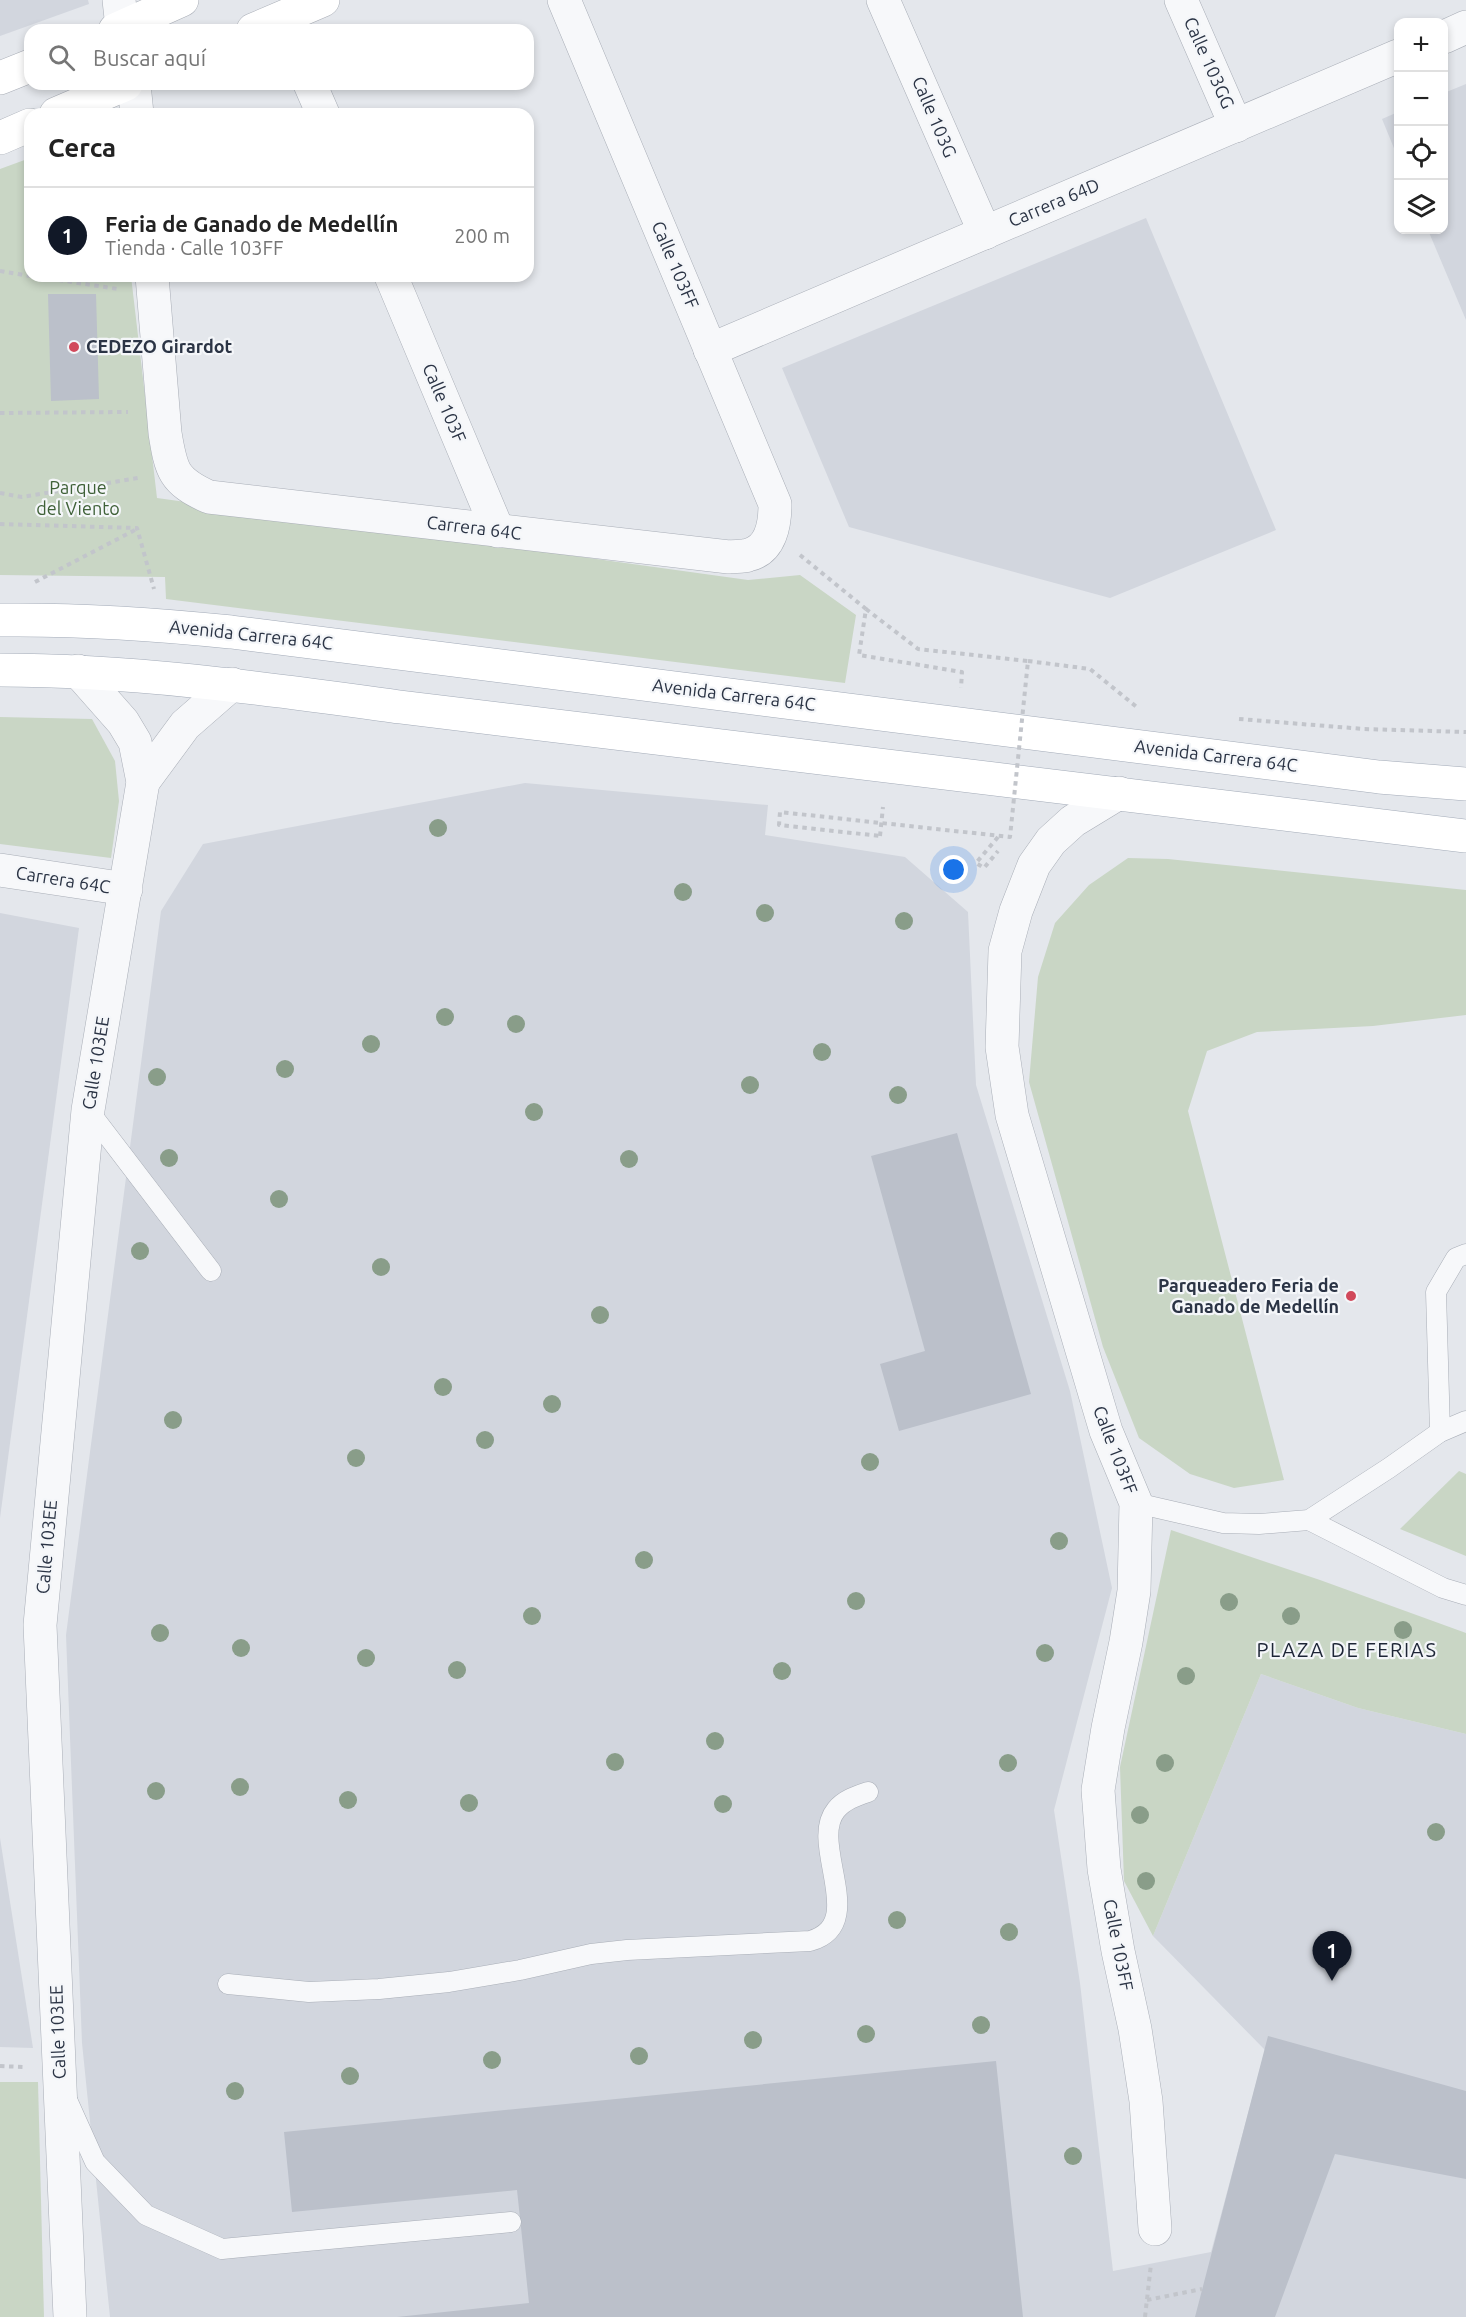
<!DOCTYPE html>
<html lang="es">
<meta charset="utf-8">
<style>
:root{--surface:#fff;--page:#f6f6f6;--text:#222;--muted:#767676;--line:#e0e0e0;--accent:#111827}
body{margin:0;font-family:Ubuntu,sans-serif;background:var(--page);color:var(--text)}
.controls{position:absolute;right:18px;top:18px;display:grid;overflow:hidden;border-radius:12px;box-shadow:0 3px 9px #0003}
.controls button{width:54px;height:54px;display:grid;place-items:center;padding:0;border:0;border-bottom:2px solid var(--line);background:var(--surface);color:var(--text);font:30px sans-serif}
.you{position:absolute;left:954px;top:870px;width:21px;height:21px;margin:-15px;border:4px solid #fff;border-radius:50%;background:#1a73e8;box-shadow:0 0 0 9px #1a73e833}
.badge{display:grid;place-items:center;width:39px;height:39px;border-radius:50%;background:var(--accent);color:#fff;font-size:20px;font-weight:700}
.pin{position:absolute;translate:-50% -50px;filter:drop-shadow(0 2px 3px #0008)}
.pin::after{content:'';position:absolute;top:32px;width:21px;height:18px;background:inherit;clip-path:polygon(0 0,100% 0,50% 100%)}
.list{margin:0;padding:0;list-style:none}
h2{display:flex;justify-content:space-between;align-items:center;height:78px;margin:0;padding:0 24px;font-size:26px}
h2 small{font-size:20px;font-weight:400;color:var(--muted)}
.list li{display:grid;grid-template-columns:39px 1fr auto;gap:18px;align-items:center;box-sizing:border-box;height:96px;padding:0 24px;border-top:2px solid var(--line)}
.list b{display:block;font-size:22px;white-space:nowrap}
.list p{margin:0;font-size:20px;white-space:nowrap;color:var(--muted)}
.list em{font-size:20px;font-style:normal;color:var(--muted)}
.icon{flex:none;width:33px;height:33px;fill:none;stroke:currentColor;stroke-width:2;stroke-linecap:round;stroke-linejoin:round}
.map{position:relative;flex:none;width:1466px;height:2317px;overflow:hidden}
.search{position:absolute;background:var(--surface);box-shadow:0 3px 9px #0003;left:24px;top:24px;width:510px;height:66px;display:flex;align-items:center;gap:15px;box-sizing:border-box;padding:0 21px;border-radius:18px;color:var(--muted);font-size:22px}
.panel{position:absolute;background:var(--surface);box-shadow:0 3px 9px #0003;left:24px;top:108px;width:510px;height:174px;border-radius:18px}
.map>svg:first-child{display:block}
.built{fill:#d2d6de}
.green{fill:#c9d6c5}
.building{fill:#bbc0ca}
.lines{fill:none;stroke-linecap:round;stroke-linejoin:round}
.lane-casing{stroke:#a9aeb7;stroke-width:21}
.street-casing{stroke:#a9aeb7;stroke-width:34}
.secondary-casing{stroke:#a9aeb7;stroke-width:34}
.primary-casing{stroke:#a3abb8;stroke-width:34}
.path{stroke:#c2c5cb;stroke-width:4;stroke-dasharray:4.5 4.5;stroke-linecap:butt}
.lane{stroke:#f7f8fa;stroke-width:20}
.street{stroke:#f7f8fa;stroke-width:33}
.secondary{stroke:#fff;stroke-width:33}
.primary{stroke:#fff;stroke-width:33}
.path-bridge{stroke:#c2c5cb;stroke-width:4;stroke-dasharray:4.5 4.5;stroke-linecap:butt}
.tree{fill:#899d89}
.poi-dot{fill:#d1495b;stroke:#f4f6f9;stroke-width:2}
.labels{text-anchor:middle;stroke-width:4.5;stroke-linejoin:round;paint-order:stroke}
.street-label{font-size:18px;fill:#2b3445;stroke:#f4f6f9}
.poi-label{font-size:18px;font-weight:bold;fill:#2b3445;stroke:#f4f6f9;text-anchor:start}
.park-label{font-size:18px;fill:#3f6138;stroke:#f4f6f9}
.neighbourhood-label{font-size:20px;letter-spacing:1.5px;fill:#1d2536;stroke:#f4f6f9}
</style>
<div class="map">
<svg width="1466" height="2317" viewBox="0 0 1466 2317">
<rect width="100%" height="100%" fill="#e4e7ec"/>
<g class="built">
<path d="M0,0h88l1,4 -89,32z"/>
<path d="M1466,84v236l-38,-90h16v-137z"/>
<path d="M1398,112v46l-16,-39z"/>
<path d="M1146,218l130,312 -166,68 -261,-71 -67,-159z"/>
<path d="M525,783l243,22 -3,30 140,22 63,55 8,173 94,306 42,197 -58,222 26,173 33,288 98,-19 54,-202 -112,-114 108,-262 97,34 108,26v583h-1356l-28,-274 -16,-408 95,-724 42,-67z"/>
<path d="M0,913l79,15 -79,590z"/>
<path d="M0,1838l33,210 -33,-1z"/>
</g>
<g class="green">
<path d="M30,158v118h101l26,222 591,82 52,-5 56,40 -11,68 -679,-84 -1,-22 -165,-2v-406z"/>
<path d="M0,717l92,2 23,42 4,40 -8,57 -111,-14z"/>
<path d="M1128,858l40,1 298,31v125l-93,11 -116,6 -50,19 -19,60 96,369 -50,8 -44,-14 -51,-36 -36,-91 -74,-265 9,-105 17,-54 34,-38z"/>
<path d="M1459,1471l7,3v82l-66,-27z"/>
<path d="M1171,1530l149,50 146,53v101l-108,-26 -97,-34 -108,262 -29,-55 -4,-114z"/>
<path d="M0,2082h38l6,235h-44z"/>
</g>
<g class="building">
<path d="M48,294h48l3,105 -48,2z"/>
<path d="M957,1133l74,261 -132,37 -19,-67 45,-13 -54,-195z"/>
<path d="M1268,2036l198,55v88l-131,-25 -60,163h-80z"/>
<path d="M996,2061l27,256h-626l132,-14 -12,-113 -225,22 -8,-80z"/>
</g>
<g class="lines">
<defs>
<g id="lane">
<path d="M88,1110l123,161"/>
<path d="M1440,1432l-4,-140 20,-34 10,-4"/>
<path d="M1136,1503l87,20 36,1 50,-4 80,-52 51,-36 26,-11"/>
<path d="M1309,1520l134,68 23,7"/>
<path d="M228,1984l81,8 70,-3 70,-7 71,-12 71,-16 36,-4 183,-9c60,-17 -2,-97 26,-131 8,-10 20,-14 32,-18"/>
<path d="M68,2102l27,60 51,53 76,34 289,-27"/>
</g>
<g id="street">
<path d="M119,0l3,27"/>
<path d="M883,0l102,233"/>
<path d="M1181,0l55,126"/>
<path d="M1444,37l22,-10"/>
<path d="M134,84l3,30"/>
<path d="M310,84l13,30"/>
<path d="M152,276l13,157c6,37 8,48 44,64l520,60c6,-1 13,0 19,-2 23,-5 27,-31 27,-51l-211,-504"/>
<path d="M391,276l107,255"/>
<path d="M710,350l688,-294"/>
<path d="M143,782l42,-57 47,-41"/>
<path d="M1119,793l-46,28 -22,20 -17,24 -18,46 -11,40 -3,96 10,68 94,316 30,72 -2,88 -8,51 -18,86 -10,62 6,79 14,82 17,78 11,72 9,128"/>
<path d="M0,870l126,19"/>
<path d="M70,2317l-30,-692 48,-515 55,-328 -8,-40 -12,-20 -45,-51"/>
</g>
<g id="secondary">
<path d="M115,30l67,-30"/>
<path d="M253,30l70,-30"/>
<path d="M0,78l30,-12"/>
<path d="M56,114l70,-30"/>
<path d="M0,138l30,-13"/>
</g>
<g id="primary">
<path d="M0,620c78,-1 154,4 231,12l1148,145 87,7"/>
<path d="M0,670c134,0 267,19 400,37l1066,129"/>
</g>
</defs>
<use href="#lane" class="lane-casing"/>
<use href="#street" class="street-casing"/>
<use href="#secondary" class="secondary-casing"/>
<use href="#primary" class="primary-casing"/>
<g class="path">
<path d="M0,271l30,5"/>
<path d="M32,276l86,13"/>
<path d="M0,413l128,-1"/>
<path d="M0,493l22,4 116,-19"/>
<path d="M0,524l137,4 17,61"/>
<path d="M800,555l66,54 -7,46 103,17 -1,16"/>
<path d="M35,582l100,-52"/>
<path d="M1028,661l62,8 48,39"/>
<path d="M1239,719l125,10 102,3"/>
<path d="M880,836l3,-29"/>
<path d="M998,837l-22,26 8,5 14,-17"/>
<path d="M0,2066l23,1"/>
<path d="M1147,2300l55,-11"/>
<path d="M1145,2317l6,-53"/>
</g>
<use href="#lane" class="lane"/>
<use href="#street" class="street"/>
<use href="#secondary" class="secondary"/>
<use href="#primary" class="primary"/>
<path class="path-bridge" d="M866,609l52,40 110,12 -18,176 -230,-25 -1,13 101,11"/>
</g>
<g class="tree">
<circle cx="438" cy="828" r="9"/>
<circle cx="683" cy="892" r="9"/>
<circle cx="765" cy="913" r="9"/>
<circle cx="904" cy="921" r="9"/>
<circle cx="445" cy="1017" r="9"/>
<circle cx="516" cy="1024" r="9"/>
<circle cx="371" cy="1044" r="9"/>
<circle cx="822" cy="1052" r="9"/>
<circle cx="285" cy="1069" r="9"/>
<circle cx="157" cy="1077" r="9"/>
<circle cx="750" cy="1085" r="9"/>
<circle cx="898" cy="1095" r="9"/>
<circle cx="534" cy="1112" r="9"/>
<circle cx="169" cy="1158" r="9"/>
<circle cx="629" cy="1159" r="9"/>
<circle cx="279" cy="1199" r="9"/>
<circle cx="140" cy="1251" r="9"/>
<circle cx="381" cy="1267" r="9"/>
<circle cx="600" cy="1315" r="9"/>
<circle cx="443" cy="1387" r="9"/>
<circle cx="552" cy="1404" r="9"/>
<circle cx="173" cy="1420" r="9"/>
<circle cx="485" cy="1440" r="9"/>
<circle cx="356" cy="1458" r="9"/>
<circle cx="870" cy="1462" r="9"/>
<circle cx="1059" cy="1541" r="9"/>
<circle cx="644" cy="1560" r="9"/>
<circle cx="856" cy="1601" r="9"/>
<circle cx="1229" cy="1602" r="9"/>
<circle cx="532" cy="1616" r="9"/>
<circle cx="1291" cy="1616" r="9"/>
<circle cx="1403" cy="1630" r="9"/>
<circle cx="160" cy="1633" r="9"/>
<circle cx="241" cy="1648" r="9"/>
<circle cx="1045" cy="1653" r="9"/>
<circle cx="366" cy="1658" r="9"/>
<circle cx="457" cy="1670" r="9"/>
<circle cx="782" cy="1671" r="9"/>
<circle cx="1186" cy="1676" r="9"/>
<circle cx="715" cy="1741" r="9"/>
<circle cx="615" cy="1762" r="9"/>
<circle cx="1008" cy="1763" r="9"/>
<circle cx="1165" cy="1763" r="9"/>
<circle cx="240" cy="1787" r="9"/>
<circle cx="156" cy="1791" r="9"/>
<circle cx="348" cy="1800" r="9"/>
<circle cx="469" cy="1803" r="9"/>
<circle cx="723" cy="1804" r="9"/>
<circle cx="1140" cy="1815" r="9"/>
<circle cx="1436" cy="1832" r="9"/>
<circle cx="1146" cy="1881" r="9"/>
<circle cx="897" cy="1920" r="9"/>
<circle cx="1009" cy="1932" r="9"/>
<circle cx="981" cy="2025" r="9"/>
<circle cx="866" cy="2034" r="9"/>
<circle cx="753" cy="2040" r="9"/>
<circle cx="639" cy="2056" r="9"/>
<circle cx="492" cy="2060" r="9"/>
<circle cx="350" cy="2076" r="9"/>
<circle cx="235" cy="2091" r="9"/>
<circle cx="1073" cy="2156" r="9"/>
</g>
<g class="poi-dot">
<circle cx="74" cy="347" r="6"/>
<circle cx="1351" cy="1296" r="6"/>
</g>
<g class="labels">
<g class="street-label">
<text transform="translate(1209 63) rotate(66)" y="6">Calle 103GG</text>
<text transform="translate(934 117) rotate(67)" y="6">Calle 103G</text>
<text transform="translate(1054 203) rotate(-23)" y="6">Carrera 64D</text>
<text transform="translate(675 265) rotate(67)" y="6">Calle 103FF</text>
<text transform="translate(444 403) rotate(67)" y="6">Calle 103F</text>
<text transform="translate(474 528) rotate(7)" y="6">Carrera 64C</text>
<text transform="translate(251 635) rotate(6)" y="6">Avenida Carrera 64C</text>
<text transform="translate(734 695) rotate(7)" y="6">Avenida Carrera 64C</text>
<text transform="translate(1216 756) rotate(7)" y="6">Avenida Carrera 64C</text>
<text transform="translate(63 880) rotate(9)" y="6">Carrera 64C</text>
<text transform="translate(96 1063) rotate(-81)" y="6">Calle 103EE</text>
<text transform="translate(1115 1450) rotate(69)" y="6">Calle 103FF</text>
<text transform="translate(47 1547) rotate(-85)" y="6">Calle 103EE</text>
<text transform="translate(1118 1945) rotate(79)" y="6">Calle 103FF</text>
<text transform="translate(58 2032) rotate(-92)" y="6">Calle 103EE</text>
</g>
<g class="poi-label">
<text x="86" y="353">CEDEZO Girardot</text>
<text x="1339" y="1292" text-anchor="end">Parqueadero Feria de<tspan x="1339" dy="21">Ganado de Medellín</tspan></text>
</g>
<g class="park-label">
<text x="78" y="494">Parque<tspan x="78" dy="21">del Viento</tspan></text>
</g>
<g class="neighbourhood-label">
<text x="1347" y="1657">PLAZA DE FERIAS</text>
</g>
</g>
</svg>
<div class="controls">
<button>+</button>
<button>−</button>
<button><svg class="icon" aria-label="locate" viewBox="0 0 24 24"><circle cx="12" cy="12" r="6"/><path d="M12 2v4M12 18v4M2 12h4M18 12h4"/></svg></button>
<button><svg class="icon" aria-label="layers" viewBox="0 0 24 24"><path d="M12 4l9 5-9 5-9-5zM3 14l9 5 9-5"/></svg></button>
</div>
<div class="you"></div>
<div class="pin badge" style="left:1332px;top:1981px">1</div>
<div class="search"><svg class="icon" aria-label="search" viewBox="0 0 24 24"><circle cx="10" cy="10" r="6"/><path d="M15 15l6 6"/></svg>Buscar aquí</div>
<section class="panel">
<h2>Cerca<small></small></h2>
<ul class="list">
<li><span class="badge">1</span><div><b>Feria de Ganado de Medellín</b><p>Tienda · Calle 103FF</p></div><em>200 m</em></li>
</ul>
</section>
</div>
